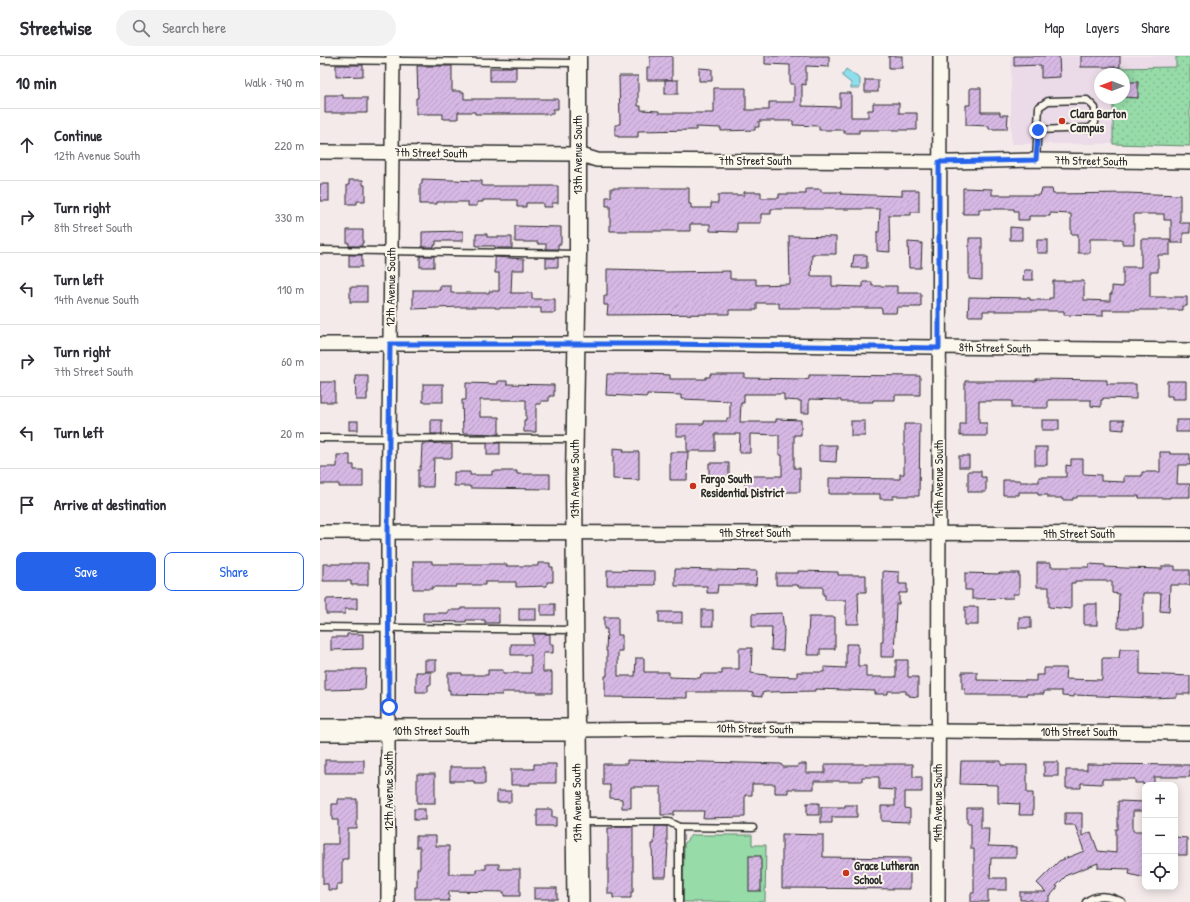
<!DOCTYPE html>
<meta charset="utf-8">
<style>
:root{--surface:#fff;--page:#f2f2f3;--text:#2b2b33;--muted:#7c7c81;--line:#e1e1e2;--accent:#2563eb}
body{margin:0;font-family:"Patrick Hand",sans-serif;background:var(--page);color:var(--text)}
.controls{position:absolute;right:12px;bottom:12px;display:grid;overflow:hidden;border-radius:8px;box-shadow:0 2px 10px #0003}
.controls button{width:36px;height:36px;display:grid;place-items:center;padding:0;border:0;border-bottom:1px solid var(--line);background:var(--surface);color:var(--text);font:20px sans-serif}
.compass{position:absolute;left:774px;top:12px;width:36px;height:36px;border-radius:50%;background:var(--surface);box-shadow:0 2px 10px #0003;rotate:270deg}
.stop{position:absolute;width:12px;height:12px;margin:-9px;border:3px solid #2563eb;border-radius:50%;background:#fff}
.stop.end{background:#2563eb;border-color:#fff;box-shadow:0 1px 4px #0008}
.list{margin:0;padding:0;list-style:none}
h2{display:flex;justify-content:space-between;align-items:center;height:52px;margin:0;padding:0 16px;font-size:17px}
h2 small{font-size:13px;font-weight:400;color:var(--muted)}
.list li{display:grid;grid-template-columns:26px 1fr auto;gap:12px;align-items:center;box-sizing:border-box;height:72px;padding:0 16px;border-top:1px solid var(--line)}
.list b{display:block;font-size:15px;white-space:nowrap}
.list p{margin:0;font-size:13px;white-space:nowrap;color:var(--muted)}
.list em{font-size:13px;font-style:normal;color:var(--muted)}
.actions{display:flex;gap:8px;padding:12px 16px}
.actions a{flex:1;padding:9px 0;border:1px solid var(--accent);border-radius:8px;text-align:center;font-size:14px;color:var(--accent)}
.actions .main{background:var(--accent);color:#fff}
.icon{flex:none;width:22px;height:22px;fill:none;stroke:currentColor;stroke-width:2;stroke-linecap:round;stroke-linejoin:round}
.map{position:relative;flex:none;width:870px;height:846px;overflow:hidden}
header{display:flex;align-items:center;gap:24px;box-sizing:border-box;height:56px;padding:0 20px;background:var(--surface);border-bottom:1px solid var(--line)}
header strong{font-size:19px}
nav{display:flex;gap:22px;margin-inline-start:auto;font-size:14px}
.search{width:280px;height:36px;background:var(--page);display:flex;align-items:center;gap:10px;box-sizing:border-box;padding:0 14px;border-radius:22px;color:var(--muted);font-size:15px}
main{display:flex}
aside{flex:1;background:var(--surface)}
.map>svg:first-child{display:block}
.built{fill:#ebdbe8}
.grass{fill:#96dba8;stroke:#60836a}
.park{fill:url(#park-dots);stroke:#60836a}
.water{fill:#8edeeb;stroke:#66969e}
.building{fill:url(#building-hatch);stroke:#2b2b2b}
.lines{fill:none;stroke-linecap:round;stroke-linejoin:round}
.service-casing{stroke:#2b2b2b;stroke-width:9}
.minor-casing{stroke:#2b2b2b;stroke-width:16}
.tertiary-casing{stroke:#2b2b2b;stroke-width:19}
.primary-casing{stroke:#2b2b2b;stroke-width:24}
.service{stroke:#fbf7ec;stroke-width:6}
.minor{stroke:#fbf7ec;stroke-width:13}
.tertiary{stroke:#fbf7ec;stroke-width:16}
.primary{stroke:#fbf7ec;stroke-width:21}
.route{stroke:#2563eb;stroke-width:5}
.poi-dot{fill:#c8321e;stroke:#fbf7ec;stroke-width:1.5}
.labels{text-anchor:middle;stroke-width:4;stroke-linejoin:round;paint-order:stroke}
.poi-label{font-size:12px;font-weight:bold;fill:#2b2b2b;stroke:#fbf7ec;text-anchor:start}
.street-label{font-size:12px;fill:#2b2b2b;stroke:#fbf7ec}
</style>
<header>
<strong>Streetwise</strong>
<div class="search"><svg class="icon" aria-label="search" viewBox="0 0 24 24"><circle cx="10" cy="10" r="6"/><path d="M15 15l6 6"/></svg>Search here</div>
<nav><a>Map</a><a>Layers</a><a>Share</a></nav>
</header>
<main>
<aside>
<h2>10 min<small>Walk · 740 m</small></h2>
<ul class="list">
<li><svg class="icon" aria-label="ahead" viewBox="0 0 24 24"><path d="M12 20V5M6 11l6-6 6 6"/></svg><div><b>Continue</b><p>12th Avenue South</p></div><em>220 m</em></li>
<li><svg class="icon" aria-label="right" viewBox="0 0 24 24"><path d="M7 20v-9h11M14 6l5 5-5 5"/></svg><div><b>Turn right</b><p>8th Street South</p></div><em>330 m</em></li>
<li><svg class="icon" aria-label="left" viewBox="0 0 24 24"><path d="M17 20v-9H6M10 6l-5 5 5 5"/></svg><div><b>Turn left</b><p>14th Avenue South</p></div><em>110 m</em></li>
<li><svg class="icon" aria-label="right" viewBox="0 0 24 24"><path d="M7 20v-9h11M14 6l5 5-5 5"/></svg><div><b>Turn right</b><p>7th Street South</p></div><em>60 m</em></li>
<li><svg class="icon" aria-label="left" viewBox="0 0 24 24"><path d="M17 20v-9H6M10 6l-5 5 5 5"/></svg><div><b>Turn left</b></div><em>20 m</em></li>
<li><svg class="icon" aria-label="arrive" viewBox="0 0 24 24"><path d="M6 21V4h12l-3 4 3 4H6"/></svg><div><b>Arrive at destination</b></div></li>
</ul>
<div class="actions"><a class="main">Save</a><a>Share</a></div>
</aside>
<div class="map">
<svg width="870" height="846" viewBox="0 0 870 846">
<defs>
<pattern id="park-dots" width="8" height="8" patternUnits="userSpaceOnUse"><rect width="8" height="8" fill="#96dba8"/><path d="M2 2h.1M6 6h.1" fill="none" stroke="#81bc91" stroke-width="1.8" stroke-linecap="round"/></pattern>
<pattern id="building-hatch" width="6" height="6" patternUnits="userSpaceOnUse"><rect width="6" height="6" fill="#d6b8e4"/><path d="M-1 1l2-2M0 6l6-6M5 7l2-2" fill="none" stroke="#b89ec4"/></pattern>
</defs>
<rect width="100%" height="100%" fill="#f4eaea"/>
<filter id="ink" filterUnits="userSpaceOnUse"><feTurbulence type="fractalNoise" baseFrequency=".025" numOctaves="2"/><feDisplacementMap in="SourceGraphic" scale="8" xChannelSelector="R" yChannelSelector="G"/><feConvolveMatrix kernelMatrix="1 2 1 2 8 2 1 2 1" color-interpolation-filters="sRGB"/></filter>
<g filter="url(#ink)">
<path class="built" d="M691,0h165v11l-63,1v6h-13v24h13v46h-102z"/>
<path class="grass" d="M371,779h61v10h14l-1,57h-82l1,-58z"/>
<path class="park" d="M856,0h14v90l-77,-2v-46h11v-24h-11v-6l63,-1z"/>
<path class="water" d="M526,13l14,10v9h-9v-5l-9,-7z"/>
<g class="building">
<path d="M330,0h22v24h-25v-13h3z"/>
<path d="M445,0h64v11l-23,-1v19l-4,-1v22l38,1v-14h11v24h17v-7h5v-7h26v10h18v17h-58v3h-15v-3h-25v-4l-26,-1v-4h-34v6h-4v3l-34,1v-3l-25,-1v3l-58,1v6h-20v-1h-3v-11h3v-1h2l-1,-48h19v30h3v4l18,1v2h55v-25h32v22h23v-8h25v-18h-4v-19l-25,-1z"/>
<rect x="569" y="0" width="13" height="12"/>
<path d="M694,0h45l1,21 -19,1v-13l-27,1z"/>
<rect x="761" y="0" width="39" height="11"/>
<path d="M16,9h27v11l-27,1z"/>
<path d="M97,10h35v25h8v1h4v7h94v10h-5v5h-78v-2h-17v7h-15v-5h-27v-16h2z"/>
<path d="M182,11h14v14h-26v-13h12z"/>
<path d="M379,12l13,1v12h-13z"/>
<rect x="345" y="24" width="13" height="14"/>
<rect x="545" y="24" width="13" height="12"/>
<path d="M804,26h14v16l-14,-1z"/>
<path d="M650,32h11v24h19v3h8l-1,14h-18v-3l-23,-1v-20h4z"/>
<path d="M5,39h18v3h24v15h-42z"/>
<path d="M102,123l60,2v4l1,1h75v17h-6v4h-9v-4h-17v4h-9v-7h-34v2h-6v4h-9v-4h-31v2h-17v-20h2z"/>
<path d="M29,124h14v5h2v16h-8v3h-10v-19h2z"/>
<rect x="0" y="128" width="9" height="17"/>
<path d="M291,132h78v16h2v4h20v-5h7v-8h26v-3h17v6h18v-4h27v-5h15v3h20v2l61,2v-6h17v22h-8v3h-22l1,37 -13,-1v-19h2l1,-23h-109v5h-10v9h-24v9l-27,-1v-7h-20v7h-80v-25h-4v-9h5z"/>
<path d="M643,132l29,1v6h48l2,-6h10l1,5 73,-1 54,2v28h10v10h-7v10h-12v-23h-7v-6h-30v30h-12v-5h-32v14h-12v-19h-7v-20l-21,-1v3h-21v4h-11v-9h-4v-2h-35v5h-16z"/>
<path d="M195,170l46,1v17h-3v5h-12v-5h-8v-2h-23z"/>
<path d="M690,171l12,1v12h-12z"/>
<path d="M27,174h16v13h-1v3h-13v-3h-2z"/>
<path d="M143,175v10h-27v4h-2v2h-12v-15z"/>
<path d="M156,178h11v3h25v11h-17v-2h-19z"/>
<path d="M469,180l47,1v17h-24l-1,22h21v10l31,1v-5h9v4h25v7h24v14h-24l-1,6h-14v-4h-1v-1h-102v-5h-22v7h-28v4l-122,1 1,-10h-4v-9h3v-27l39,1v1l20,1 64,-1v8h26v6l34,-1z"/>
<path d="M649,182h13v42l-13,-1z"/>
<path d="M821,183h29v16h-12v17h-8v25h37v9h-5v4h-79v6l-39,-1v-4h-81v5h-15l1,-19 61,1v2h19v-2h4v-17h31v19l26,1v-7h2v-8l11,1v-20h18z"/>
<rect x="717" y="184" width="11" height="13"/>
<path d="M588,186l14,1 -1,25h-12z"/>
<rect x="29" y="199" width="13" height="12"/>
<path d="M534,199h13v13h-15z"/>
<rect x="100" y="200" width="14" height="11"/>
<path d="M175,201l29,2v11h-12l-1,23h21v6h23v14h-14v-5h-46v-1h-35l-47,2v-19h27v-4h11v7h38v-2h10v-18h-4z"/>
<rect x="226" y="202" width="12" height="9"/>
<path d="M704,214h9v10h-10z"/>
<rect x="30" y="231" width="17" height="15"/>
<path d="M287,318h40l23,1v4h36v-2h4v-3h35v4l59,1 5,-1v-3l111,1v19h-25v5h-22v2h-32v-2l-32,-1v14h-8v-12l-17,-1v-6h-40v9h-3l-1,19h36v-3l25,1v15h-7v33h6v24h-55v-16h37v-21h-3v-20l-29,-1v19h-11l1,-19h-25v17h-28v-15h-11v-12h28v-3h23v-3h3v-17l-49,-2v-4l-34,-1v3l-41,-2z"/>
<path d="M35,319h13v18h-1v7h-11z"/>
<path d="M716,323l71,1v4h29v15l-33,-1v2h-2v7l-10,-1v-6h-43v8h-36v-7h-33v22h8v13h-27v-12h5v-43h71z"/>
<path d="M178,325h9v3l47,1v11h-5v5h-8v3h-5v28h-12v-12h2v-20h-46v17h19v17l-36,-1 -1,-33h4v-17l32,1z"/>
<path d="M847,325h19v18h-14v-3h-5z"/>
<rect x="0" y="326" width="15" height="20"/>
<rect x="103" y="328" width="20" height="18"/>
<rect x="111" y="364" width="11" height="14"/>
<rect x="722" y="364" width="17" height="10"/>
<path d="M792,364h12v10l-12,-1z"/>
<rect x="856" y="364" width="14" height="12"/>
<rect x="29" y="365" width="9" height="9"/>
<rect x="531" y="365" width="14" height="15"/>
<path d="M584,368h16l-1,72h-26v3h-13v-5h-51v-16l71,1v-5h4z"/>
<path d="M122,387v1h10v14h-18l-1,29h-15v-17h2v-4h1l1,-22z"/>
<rect x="167" y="387" width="13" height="12"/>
<path d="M499,389h18l-1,17 -17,-1z"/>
<rect x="715" y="391" width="12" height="18"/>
<path d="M293,392l11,1 -1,3h16v28l-26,-1z"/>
<path d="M350,396h18l-1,28h-17z"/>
<path d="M840,396h10v2h20v11h-12l-1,19h13v13h-20v1h-31v-2h-62v2h-4v2h-11v-2h-14v-3h-10v-3h-19v3h-16v-15h17v2h19v-5h27v-12l5,1v-7h12v15l18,1v6l23,1v-6h18v-4h18z"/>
<path d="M17,399h13v10h4v5h9v17h-24v-3h-19v-17h17z"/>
<rect x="639" y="400" width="10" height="11"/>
<path d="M389,407h20v15l-12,-1v3h-8z"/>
<path d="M172,415h25v3h33v15l-80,-1v-2h-16v-14h16v3h22z"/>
<path d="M648,415h13v6h5v15h-18z"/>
<path d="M93,505h19v3h74v2h32v-3h12v4h3v15h-6v4l-31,1v-5h-31v3h-29v2h-24v2h-19z"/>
<path d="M31,507h17v22h-17v-4h-28v-17h28z"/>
<path d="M717,507h14v4h38v-3l16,1v2l20,1 37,1v-3h13v4h15v15h-20l-1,27 -9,-1 1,-18h-18v35h-25l1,-34 -7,-1v-12h-37v2h-4v26l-22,-2v-20h-12z"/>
<path d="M355,513l82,2 -1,14h-38l-1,8h-10v-7h-32z"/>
<path d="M287,514l48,1v14h-48z"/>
<path d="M478,515l40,1v3h28v17h-8l1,32h-13v-24h-21v-5h-2v-8h-25v-2h-22v-12h22z"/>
<path d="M563,515l16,1v12h8v9h-8v11h-3l-2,53h-13v-15h2z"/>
<path d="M645,517l34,1 1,-1h19v21h-6v4l-41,1v-9h-7z"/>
<path d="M37,542v11h-12v5h-19v-15z"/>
<rect x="221" y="548" width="14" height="11"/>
<rect x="764" y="548" width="13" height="21"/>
<rect x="645" y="551" width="13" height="18"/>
<path d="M141,552h38v15h-14v-3h-19v2l-43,-1v-8h25v-3h13z"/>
<rect x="199" y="552" width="17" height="12"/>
<rect x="382" y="554" width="11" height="16"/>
<rect x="339" y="556" width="23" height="11"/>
<path d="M462,557l2,18 -1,20 -12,-1 1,-23h-20v-13z"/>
<path d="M284,561h14v18h4v16h-4v25h17l1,-18h8v14h25v5l31,1 1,-4h21v-5h17v-21h13l-1,25 15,2v1l31,1v-5h27v-5l22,1v-24h12v22h8v11h30v-17h12v17h10v20l-9,-1v-2h-3v-3h-18v3h-13v-3l-60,-2v2l-49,1 -4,1v4l-9,-1v-3l-5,-1h-61v6l-82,-1v-21h2v-25h-1l1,-22h-3z"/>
<path d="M489,561h26v32h-15v6h-13z"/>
<rect x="699" y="561" width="12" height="11"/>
<path d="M27,578h16v15l-32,1v-13h16z"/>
<path d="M213,578h17v10h3v9h-10v19h9v21h-15v-1h-35v3l-52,-1v-4h-2v-17h14v2h26v-5h15v3h28v-18h-20v-11h22z"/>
<path d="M800,593h20v25l50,2v18h-13v3l-26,1 -77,-3v2l-12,-1v-5h-18v3h-17v1h-62v-6h-3v-17h15v8l59,1v-6h8v-7h22l-1,11 37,1v-22h17z"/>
<rect x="105" y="604" width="11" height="11"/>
<path d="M32,613h14l-1,20 -40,1v-20h27z"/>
<path d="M96,616h15v13h-3v7h-12z"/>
<rect x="5" y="704" width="39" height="13"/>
<path d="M307,704l154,4 2,3h15v-3h8v9h19v-9h88v13h9v15h-17v16l5,1v13l-29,-1v-15h14v-16l-16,-1v-12h-17v4h-48v8h-26v4h-13v-9h-23v11h-7v22l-42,1 1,-7h-30v4h-13v-28h-30v21h-9v-9l-12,-1v-13h-7v-21h24z"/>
<path d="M641,705h40v4h26v28h6v22h-14l1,-11 -22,-1v-18l-38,-1z"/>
<rect x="724" y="706" width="14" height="14"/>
<path d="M214,708h22v19h-26v2h-19v-16h23z"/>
<path d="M767,708l103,1v12h-36v8h-11v-2h-8v-4h-33v5l-21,-1v5h-15v-18h21z"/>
<path d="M130,711h35v17h-11v-3h-24z"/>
<rect x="97" y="718" width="18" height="29"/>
<rect x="177" y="735" width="14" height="11"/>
<path d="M18,743h19v30h-9v30h-6v25h-5v6h-9v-6h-5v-40h15v-24h-6v-16h6z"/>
<path d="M798,745l27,1v9h-12v20h12v47l-16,-4 1,-5 -32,-1v-5l-31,12 -11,11 2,1 -8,9 -1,-1v7h-17v-2h-12v-8h26l-9,-9 22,-22 25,-10 -9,-26h-10v-12h17v23l9,-4 7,19 18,2v-24h2z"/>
<rect x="487" y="747" width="12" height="12"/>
<path d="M525,749h12v12h-25v6h-11v-16h24z"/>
<path d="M647,752h14v20h8l-1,18 28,1v11h-25l-1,20h17v12h-19v12h-17v-9h3v-44h-3v-26h-4z"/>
<rect x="94" y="753" width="11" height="11"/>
<path d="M217,753h15v8h4v9h-19z"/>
<path d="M293,770h20v66h-2v6h-18v-4h-5v-66h5z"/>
<path d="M335,770h12v18h1l-2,33h-13l-1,-33h2z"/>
<path d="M462,778l41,1v22l87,1v31l-128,-1z"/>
<path d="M96,780h20v10h13v28h27v-5h10v-5h13v5h21v27h-16v-4l-55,-1v10h-9v-2h-25v-12h2v-19h3v-21h-4z"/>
<path d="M855,781l12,1v17h-12z"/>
<rect x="429" y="800" width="12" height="35"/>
<rect x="214" y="832" width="23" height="11"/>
</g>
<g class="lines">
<defs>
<g id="service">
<path d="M0,4l257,3"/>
<path d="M716,104c1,-18 2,-35 3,-53l9,-6 39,-1 8,8v15l-5,5 -52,2"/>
<path d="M0,194l258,4"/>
<path d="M0,382l253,1"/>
<path d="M0,571l255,3"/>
<path d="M259,766h90l10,5"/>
<path d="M359,846v-75l74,1"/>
<path d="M766,846c11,-9 25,-6 36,0"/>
</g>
<g id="minor">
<path d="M0,96l258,2 19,6 356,2 83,-2 154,2"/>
<path d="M0,288h346l524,6"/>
<path d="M0,476l870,2"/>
<path d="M256,674l115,-1 499,4"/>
<path d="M68,846v-370l5,-476"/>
<path d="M618,846l2,-846"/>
</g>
<path id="tertiary" d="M256,674l-2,-252 4,-224v-198"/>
<path id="primary" d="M0,674h256l2,172"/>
</defs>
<use href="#service" class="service-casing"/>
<use href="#minor" class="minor-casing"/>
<use href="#tertiary" class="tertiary-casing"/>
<use href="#primary" class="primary-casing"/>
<use href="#service" class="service"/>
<use href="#minor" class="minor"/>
<use href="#tertiary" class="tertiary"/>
<use href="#primary" class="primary"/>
</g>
</g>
<g class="lines" filter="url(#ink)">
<path class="route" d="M69,651l-1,-175 2,-188h276l273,4v-186l97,-2 2,-30"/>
</g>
<g class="poi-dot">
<circle cx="742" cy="65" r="4"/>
<circle cx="373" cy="430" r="4"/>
<circle cx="526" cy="817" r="4"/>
</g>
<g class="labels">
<g class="poi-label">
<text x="750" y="62">Clara Barton<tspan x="750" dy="14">Campus</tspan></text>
<text x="381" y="427">Fargo South<tspan x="381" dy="14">Residential District</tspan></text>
<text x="534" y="814">Grace Lutheran<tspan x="534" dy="14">School</tspan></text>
</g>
<g class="street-label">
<text transform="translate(111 97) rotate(1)" y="4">7th Street South</text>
<text transform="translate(258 99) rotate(-90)" y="4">13th Avenue South</text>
<text x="435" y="109">7th Street South</text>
<text transform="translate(771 105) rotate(1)" y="4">7th Street South</text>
<text transform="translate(71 231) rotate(-89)" y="4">12th Avenue South</text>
<text transform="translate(675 292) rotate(1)" y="4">8th Street South</text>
<text transform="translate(255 423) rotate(-90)" y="4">13th Avenue South</text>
<text transform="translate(619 423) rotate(-90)" y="4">14th Avenue South</text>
<text x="435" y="481">9th Street South</text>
<text x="759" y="482">9th Street South</text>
<text transform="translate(435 673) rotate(1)" y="4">10th Street South</text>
<text x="111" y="679">10th Street South</text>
<text x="759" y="680">10th Street South</text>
<text transform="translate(69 735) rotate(-90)" y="4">12th Avenue South</text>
<text transform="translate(257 747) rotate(-91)" y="4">13th Avenue South</text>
<text transform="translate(618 747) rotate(-90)" y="4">14th Avenue South</text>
</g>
</g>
</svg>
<div class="controls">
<button>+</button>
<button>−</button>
<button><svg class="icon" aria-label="locate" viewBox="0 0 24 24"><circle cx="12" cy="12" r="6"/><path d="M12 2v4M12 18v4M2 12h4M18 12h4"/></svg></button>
</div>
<svg class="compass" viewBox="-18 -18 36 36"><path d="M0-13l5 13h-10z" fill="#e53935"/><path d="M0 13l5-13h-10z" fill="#7c7c81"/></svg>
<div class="stop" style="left:69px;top:651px"></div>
<div class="stop end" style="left:718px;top:74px"></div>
</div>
</main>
